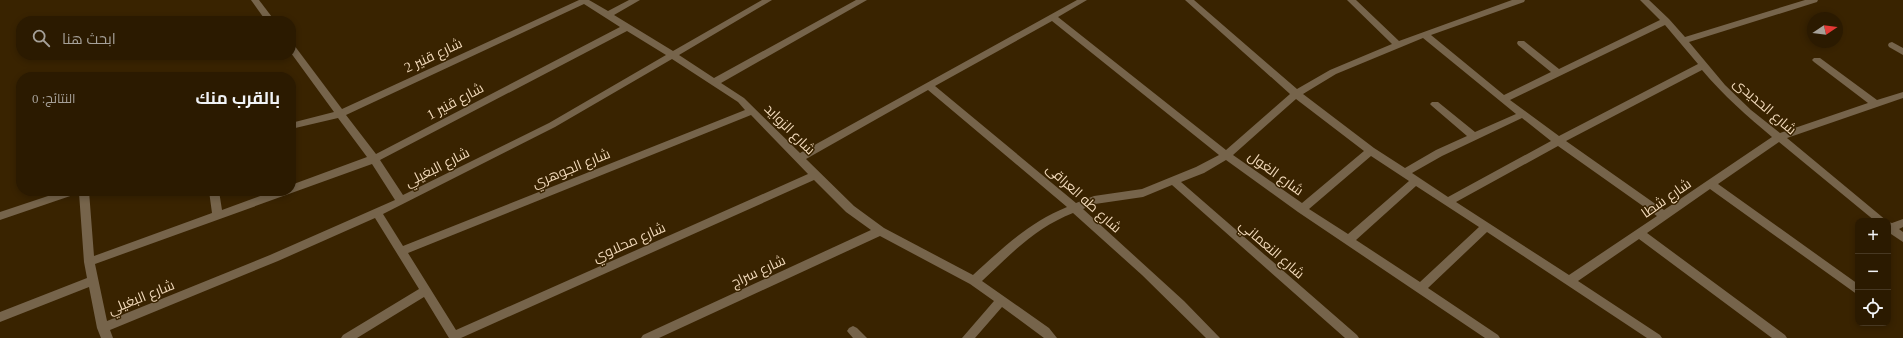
<!DOCTYPE html>
<html lang="ar">
<meta charset="utf-8">
<style>
:root{--surface:#2b1a00;--page:#33230a;--text:#f1f3f6;--muted:#a6a199;--line:#473822}
body{margin:0;font-family:"Times New Roman",Cairo,serif;background:var(--page);color:var(--text);direction:rtl}
.controls{position:absolute;right:12px;bottom:12px;display:grid;overflow:hidden;border-radius:8px;box-shadow:0 2px 6px #0003}
.controls button{width:36px;height:36px;display:grid;place-items:center;padding:0;border:0;border-bottom:1px solid var(--line);background:var(--surface);color:var(--text);font:20px sans-serif}
.compass{position:absolute;left:1807px;top:12px;width:36px;height:36px;border-radius:50%;background:var(--surface);box-shadow:0 2px 6px #0003;rotate:77deg}
.list{margin:0;padding:0;list-style:none}
h2{display:flex;justify-content:space-between;align-items:center;height:52px;margin:0;padding:0 16px;font-size:17px}
h2 small{font-size:13px;font-weight:400;color:var(--muted)}
.icon{flex:none;width:22px;height:22px;fill:none;stroke:currentColor;stroke-width:2;stroke-linecap:round;stroke-linejoin:round}
.map{position:relative;flex:none;width:1903px;height:338px;overflow:hidden;direction:ltr}
.search{position:absolute;background:var(--surface);box-shadow:0 2px 6px #0003;left:16px;top:16px;width:280px;height:44px;display:flex;align-items:center;gap:10px;box-sizing:border-box;padding:0 14px;border-radius:16px;color:var(--muted);font-size:15px}
.panel{position:absolute;background:var(--surface);box-shadow:0 2px 6px #0003;left:16px;top:72px;width:280px;height:124px;border-radius:16px;direction:rtl}
.map>svg:first-child{display:block}
.lines{fill:none;stroke-linecap:round;stroke-linejoin:round}
.minor{fill:#76644b;fill-rule:evenodd}
.labels{text-anchor:middle;stroke-width:3;stroke-linejoin:round;paint-order:stroke}
.street-label{font-size:14px;fill:#f0d8b9;stroke:#392300}
</style>
<div class="map">
<svg width="1903" height="338" viewBox="0 0 1903 338">
<rect width="100%" height="100%" fill="#392300"/>
<g class="lines">
<g class="minor">
<path d="M251,0h8l16,21h-9z"/>
<path d="M579,0h10l19,11 21,-11h11l-26,15 59,36 89,-51h10l-93,55 35,23 142,-78h11l-146,83 23,15 56,55 277,-153h10l-29,17 168,133 64,-56 -105,-94h9l103,89 33,-19 62,-26 -45,-44h9l43,41 113,-41h13l-1,2 -93,33 73,60 47,-23 -33,-27 -1,-2 1,-2h6l35,28 101,-49 -20,-20h9l20,19 16,18 120,-37h13l-1,2 -128,40 36,43 26,25 29,23 88,-30 -54,-41 -2,-2 2,-2h6l57,42 26,-8v6l-116,40 100,83h-12l-96,-79 -61,42 140,100v11l-148,-106 -63,44 138,102 2,3h-15l-133,-99 -61,42 82,54 2,3h-15l-160,-106 -59,56 70,47 2,3h-15l-187,-126 -72,-52 -22,13 -23,9 176,153 2,3h-14l-173,-153 -29,12 -48,7 -12,5 101,92 36,37h-14l-64,-63 -69,-62c-38,15 -61,40 -91,68l67,47 8,10h-13l-42,-31 -27,31h-13l32,-37 -24,-17 -90,-48 -221,102h-18l2,-3 228,-105 -25,-18 -32,-32 -353,158h-12l-25,-41 -67,41h-16l2,-3 76,-46 -44,-71 -97,43 -168,69 3,8h-12l-4,-10 -8,-41 -89,35v-10l87,-34 -3,-16 -5,-69 -79,27v-8l63,-21h26l5,65 118,-43 -3,-22h10l3,19 52,-19h17v-6l76,-28 -29,-39 -47,11v-6l43,-11 -43,-59v-9l3,1 48,64zM584,4l36,23 -244,127 -30,-39zM1052,21l167,134 -23,12 -54,22 -48,7 -18,7 -141,-117zM1665,25l33,39 -139,72 -49,-36zM627,31l39,24 -117,68 -146,72 -23,-35zM1423,38l93,76 -41,18 -37,-30h-6l-2,2 2,2 35,30 -31,14 -31,18 -31,-20 -71,-54 33,-20zM672,59l66,43 7,8 -342,136 -20,-32 172,-87zM1702,70c21,25 45,46 70,67l-108,73 -98,-69zM928,90l139,117c-39,16 -63,40 -94,68l-89,-47 -30,-22 -48,-47zM1296,99l68,52 -62,52 -69,-48zM751,115l57,59 -352,156 -48,-77zM1522,118l29,23 -103,56 -36,-24 30,-17zM1558,146l99,70 -88,59 -113,-73zM1371,156l38,25 -61,53 -39,-25zM372,164l23,36 -125,55 -163,66 -12,-57zM1416,186l63,41 -59,55 -64,-42z"/>
<path d="M1892,42l11,6v7l-14,-8 -1,-2 1,-2z"/>
<path d="M1903,219v8l-4,2 4,3v10l-15,-10v-10l4,1z"/>
<path d="M853,326l4,2 10,10h-14l-6,-7 2,-3z"/>
</g>
</g>
<g class="labels">
<g class="street-label">
<text transform="translate(433 55) rotate(-25)" y="5">شارع قنير 2</text>
<text transform="translate(455 101) rotate(-28)" y="5">شارع قنير 1</text>
<text transform="translate(1765 106) rotate(41)" y="5">شارع الحديدى</text>
<text transform="translate(790 129) rotate(45)" y="5">شارع الزوايد</text>
<text transform="translate(437 167) rotate(-27)" y="5">شارع البغيلي</text>
<text transform="translate(571 168) rotate(-22)" y="5">شارع الجوهري</text>
<text transform="translate(1276 173) rotate(36)" y="5">شارع الغول</text>
<text transform="translate(1084 198) rotate(42)" y="5">شارع طه العراقى</text>
<text transform="translate(1666 198) rotate(-35)" y="5">شارع شطا</text>
<text transform="translate(629 242) rotate(-24)" y="5">شارع محلاوي</text>
<text transform="translate(1272 249) rotate(41)" y="5">شارع النعماني</text>
<text transform="translate(758 271) rotate(-25)" y="5">شارع سراج</text>
<text transform="translate(141 297) rotate(-22)" y="5">شارع البغيلي</text>
</g>
</g>
</svg>
<div class="controls">
<button>+</button>
<button>−</button>
<button><svg class="icon" aria-label="locate" viewBox="0 0 24 24"><circle cx="12" cy="12" r="6"/><path d="M12 2v4M12 18v4M2 12h4M18 12h4"/></svg></button>
</div>
<svg class="compass" viewBox="-18 -18 36 36"><path d="M0-13l5 13h-10z" fill="#e53935"/><path d="M0 13l5-13h-10z" fill="#a6a199"/></svg>
<div class="search"><svg class="icon" aria-label="search" viewBox="0 0 24 24"><circle cx="10" cy="10" r="6"/><path d="M15 15l6 6"/></svg>ابحث هنا</div>
<section class="panel">
<h2>بالقرب منك<small>النتائج: 0</small></h2>
<ul class="list">
</ul>
</section>
</div>
